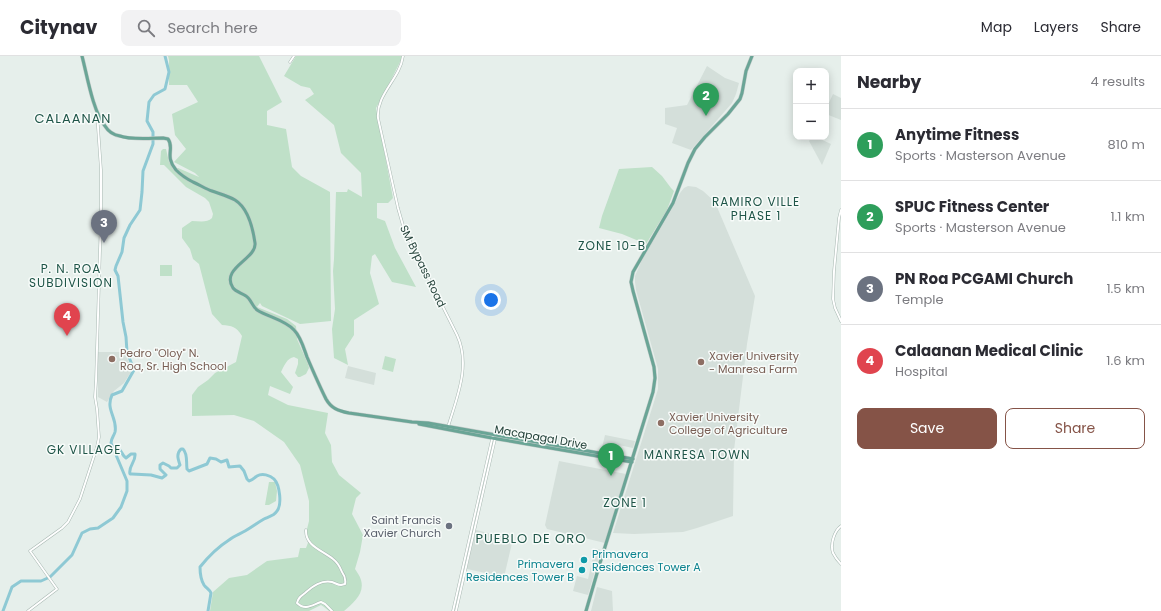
<!DOCTYPE html>
<meta charset="utf-8">
<style>
:root{--surface:#fff;--page:#f2f2f3;--text:#2b2b33;--muted:#7c7c81;--line:#e1e1e2;--accent:#855347}
body{margin:0;font-family:Poppins,sans-serif;background:var(--page);color:var(--text)}
.controls{position:absolute;right:12px;top:12px;display:grid;overflow:hidden;border-radius:8px;box-shadow:0 2px 10px #0003}
.controls button{width:36px;height:36px;display:grid;place-items:center;padding:0;border:0;border-bottom:1px solid var(--line);background:var(--surface);color:var(--text);font:20px sans-serif}
.you{position:absolute;left:491px;top:244px;width:14px;height:14px;margin:-10px;border:3px solid #fff;border-radius:50%;background:#1a73e8;box-shadow:0 0 0 6px #1a73e833}
.badge{display:grid;place-items:center;width:26px;height:26px;border-radius:50%;background:var(--accent);color:#fff;font-size:13px;font-weight:700}
.pin{position:absolute;translate:-50% -33px;filter:drop-shadow(0 1px 2px #0008)}
.pin::after{content:'';position:absolute;top:21px;width:14px;height:12px;background:inherit;clip-path:polygon(0 0,100% 0,50% 100%)}
.list{margin:0;padding:0;list-style:none}
h2{display:flex;justify-content:space-between;align-items:center;height:52px;margin:0;padding:0 16px;font-size:17px}
h2 small{font-size:13px;font-weight:400;color:var(--muted)}
.list li{display:grid;grid-template-columns:26px 1fr auto;gap:12px;align-items:center;box-sizing:border-box;height:72px;padding:0 16px;border-top:1px solid var(--line)}
.list b{display:block;font-size:15px;white-space:nowrap}
.list p{margin:0;font-size:13px;white-space:nowrap;color:var(--muted)}
.list em{font-size:13px;font-style:normal;color:var(--muted)}
.actions{display:flex;gap:8px;padding:12px 16px}
.actions a{flex:1;padding:9px 0;border:1px solid var(--accent);border-radius:8px;text-align:center;font-size:14px;color:var(--accent)}
.actions .main{background:var(--accent);color:#fff}
.icon{flex:none;width:22px;height:22px;fill:none;stroke:currentColor;stroke-width:2;stroke-linecap:round;stroke-linejoin:round}
.map{position:relative;flex:none;width:841px;height:555px;overflow:hidden}
header{display:flex;align-items:center;gap:24px;box-sizing:border-box;height:56px;padding:0 20px;background:var(--surface);border-bottom:1px solid var(--line)}
header strong{font-size:19px}
nav{display:flex;gap:22px;margin-inline-start:auto;font-size:14px}
.search{width:280px;height:36px;background:var(--page);display:flex;align-items:center;gap:10px;box-sizing:border-box;padding:0 14px;border-radius:8px;color:var(--muted);font-size:15px}
main{display:flex}
aside{flex:1;background:var(--surface)}
.map>svg:first-child{display:block}
.built{fill:#d4dfda}
.green{fill:#bfe0c8}
.lines{fill:none;stroke-linecap:round;stroke-linejoin:round}
.river{stroke:#8ec9d4;stroke-width:3}
.tertiary-casing{stroke:#a8b8b2;stroke-width:3}
.primary-casing{stroke:#c2cac8;stroke-width:4}
.tertiary{stroke:#fff;stroke-width:2}
.primary{stroke:#6aa596;stroke-width:3}
.education-dot{fill:#8d6e63;stroke:#f7fbf9;stroke-width:1.5}
.worship-dot{fill:#6b7280;stroke:#f7fbf9;stroke-width:1.5}
.culture-dot{fill:#0f9aa8;stroke:#f7fbf9;stroke-width:1.5}
.labels{text-anchor:middle;stroke-width:3;stroke-linejoin:round;paint-order:stroke}
.street-label{font-size:11px;fill:#24423a;stroke:#f7fbf9}
.education-label{font-size:11px;fill:#785e54;stroke:#f7fbf9;text-anchor:start}
.worship-label{font-size:11px;fill:#5b616d;stroke:#f7fbf9;text-anchor:end}
.culture-label{font-size:11px;fill:#0d838f;stroke:#f7fbf9;text-anchor:start}
.neighbourhood-label{font-size:12px;letter-spacing:1px;fill:#1f5548;stroke:#f7fbf9}
.quarter-label{font-size:13px;letter-spacing:1px;fill:#1f5548;stroke:#f7fbf9}
</style>
<header>
<strong>Citynav</strong>
<div class="search"><svg class="icon" aria-label="search" viewBox="0 0 24 24"><circle cx="10" cy="10" r="6"/><path d="M15 15l6 6"/></svg>Search here</div>
<nav><a>Map</a><a>Layers</a><a>Share</a></nav>
</header>
<main>
<div class="map">
<svg width="841" height="555" viewBox="0 0 841 555">
<rect width="100%" height="100%" fill="#e6efeb"/>
<g class="built">
<path d="M707,10l18,12 14,5 -3,11 -4,9 -41,47 -19,-7 5,-15 -12,-4v-16l22,-3z"/>
<path d="M833,38l8,4v22l-15,-6v-5z"/>
<path d="M812,81h4l15,7 -9,21 -13,-24z"/>
<path d="M688,130l8,1 7,4 11,10 3,6 38,89 -8,48 -13,106 -1,66 -36,12 -14,4 -49,2 -21,-1 45,-144v-20l-22,-79 -1,-8v-6l7,-16 30,-51 8,-16 4,-5z"/>
<path d="M98,296h26l7,15v5l-7,11 -10,8 -7,11 -9,-5z"/>
<path d="M348,310l28,7 -2,12 -29,-7z"/>
<path d="M605,379l30,6 -2,7 -24,-5 -2,10 -6,-1z"/>
<path d="M559,405l67,13 -21,69 -58,-14 -2,-4z"/>
<path d="M476,474l37,9 -9,38 -37,-8z"/>
<path d="M595,492l6,2 -13,45 -15,-4 4,-15 11,3z"/>
<path d="M597,531l15,4 1,20h-22z"/>
</g>
<g class="green">
<path d="M168,0h91l23,46 -15,9v14l19,4 6,38 9,9 29,16 1,129 -31,3 -38,-18 -2,-3 -3,4 30,12 9,7 1,13 11,25 1,4 -3,6 -6,3h-2l-3,-4 3,-9v-5l-4,-2c-7,1 -10,9 -13,15l12,15 -3,7 -20,-8 -2,9 20,10 40,8 -3,20 6,12 1,17 7,13 22,18 -5,5 -4,16 11,21 -3,17 -5,17c2,3 5,7 6,11 4,14 -8,23 -17,31h-15l-5,-4 -3,-2 -12,6h-99l3,-19 16,-14 18,-3 20,-14 31,-4 2,-9h6l3,-8 -2,-4 -1,-3 3,-12v-20l-9,-36 -16,-23 -30,-21 -20,-6 -42,1v-21l6,-8 10,-7 7,-7 21,-11 6,-26c-6,-10 -10,-10 -20,-11l-10,-11 -13,-50 -6,-5 -3,-10 -8,-11v-10l10,-7c7,0 15,2 20,-3l1,-4 -4,-12 -4,-4 -19,-11 -22,-22h-4l1,-14 2,-2h3l3,13 4,7 5,-1 21,9 -4,-4 -21,-11 12,-13 -11,-14 -3,-21 26,-12 -11,-17h-18v-25z"/>
<path d="M296,0h107l-18,36 -9,16 17,90 -5,5h-11v15l8,3 10,27 21,39 -24,-5 -17,-28 -3,2 -2,17 9,31 -25,16v15l-9,14 3,16 -14,-7 -2,-29 3,-20 -2,-38 1,-12 2,-67h11l1,-3 14,8 -1,-24 -20,-20 -7,-28 -29,-25 9,-6 -4,-6 -9,-2 -17,-10z"/>
<path d="M652,111l10,9 9,12 3,3 -7,19 -21,34 -24,-10 -23,-6 3,-12 17,-47z"/>
<rect x="160" y="209" width="12" height="11"/>
<path d="M385,300l11,3 -3,13 -11,-3z"/>
<path d="M269,426h6l2,9 -1,10 -7,4h-4z"/>
</g>
<g class="lines">
<g class="river">
<path d="M113,391c10,1 7,7 13,11l5,-4h4c1,8 -7,12 -5,20h2l19,1 11,3 4,-3 -6,-6v-4l3,-2 6,3 2,2h6l3,-3c-2,-6 -4,-11 1,-16h2c5,5 3,13 4,20l2,2 18,-7 3,-6 6,1 5,3 6,-2 2,7 11,-1 4,5 3,8 2,2c4,-1 5,-3 8,-5 5,-3 13,-1 17,3 6,6 8,26 3,32 -3,5 -9,6 -13,8 -7,4 -12,8 -19,12 -5,3 -11,5 -16,9 -11,7 -21,17 -29,27 0,6 1,13 4,18 2,3 6,5 7,8l-3,18"/>
<path d="M3,555l9,-24 9,-6h20l9,-4 22,-22 10,-22 8,-4 8,-1 15,-10 8,-11 6,-16v-10l-16,-38c0,-5 3,-7 4,-11 3,-14 -10,-22 -3,-37l10,-4 12,-21 -7,-18 -1,-15 -3,-15 -5,-46 -3,-6 1,-4 6,-14 2,-14 6,-13 10,-15 2,-18 1,-21 10,-27v-12l-6,-11 2,-19 5,-7 11,-6 4,-17 -4,-16"/>
</g>
<defs>
<g id="tertiary">
<path d="M403,0c-3,23 -27,38 -25,62l20,90 6,21 53,106c14,30 0,62 -9,92"/>
<path d="M290,6l4,-6"/>
<path d="M841,154l-2,8 -5,53 -1,28 2,9 6,13"/>
<path d="M841,470c-7,5 -11,19 -8,27 2,4 5,8 8,11"/>
<path d="M306,474c-1,16 16,20 27,29 4,3 7,8 9,13 3,4 4,7 3,12l-4,1c-3,0 -6,-2 -9,-3 -11,-2 -19,4 -27,11 -4,3 -7,5 -8,10 8,8 15,2 24,-1l4,2 7,7"/>
<path d="M28,555l29,-22 -27,-38 32,-23 6,-6 12,-23 17,-52 2,-10 -2,-28 -2,-12 1,-16 5,-164v-47l-4,-57"/>
<path d="M453,555l40,-176"/>
<path d="M456,555l39,-172"/>
</g>
<g id="primary">
<path d="M82,0c5,19 11,56 23,70 3,5 9,9 15,10 10,4 32,2 43,2l5,1c7,9 -4,17 8,31 5,5 11,9 17,12 7,3 13,7 19,9 8,3 16,5 23,9 13,8 18,29 20,43 2,16 -35,25 -22,45 3,4 9,5 13,8 5,3 6,10 11,14 11,7 28,10 37,20 7,7 10,19 13,27 6,14 12,28 19,42 5,9 12,12 23,14l63,9 16,1 205,36"/>
<path d="M419,368l73,14 140,24"/>
<path d="M586,555l14,-48 53,-171 2,-14 -1,-11 -21,-76 -2,-9 2,-10 40,-69 15,-40 7,-14 10,-12 23,-23 12,-15 2,-6 4,-22 6,-15"/>
</g>
</defs>
<use href="#tertiary" class="tertiary-casing"/>
<use href="#primary" class="primary-casing"/>
<use href="#tertiary" class="tertiary"/>
<use href="#primary" class="primary"/>
</g>
<g class="education-dot">
<circle cx="112" cy="303" r="4"/>
<circle cx="701" cy="306" r="4"/>
<circle cx="661" cy="367" r="4"/>
</g>
<circle class="worship-dot" cx="449" cy="470" r="4"/>
<g class="culture-dot">
<circle cx="584" cy="504" r="4"/>
<circle cx="582" cy="514" r="4"/>
</g>
<g class="labels">
<g class="street-label">
<text transform="translate(423 210) rotate(64)" y="4">SM Bypass Road</text>
<text transform="translate(541 381) rotate(10)" y="4">Macapagal Drive</text>
</g>
<g class="education-label">
<text x="120" y="301">Pedro "Oloy" N.<tspan x="120" dy="13">Roa, Sr. High School</tspan></text>
<text x="709" y="304">Xavier University<tspan x="709" dy="13">- Manresa Farm</tspan></text>
<text x="669" y="365">Xavier University<tspan x="669" dy="13">College of Agriculture</tspan></text>
</g>
<g class="worship-label">
<text x="441" y="468">Saint Francis<tspan x="441" dy="13">Xavier Church</tspan></text>
</g>
<g class="culture-label">
<text x="592" y="502">Primavera<tspan x="592" dy="13">Residences Tower A</tspan></text>
<text x="574" y="512" text-anchor="end">Primavera<tspan x="574" dy="13">Residences Tower B</tspan></text>
</g>
<g class="neighbourhood-label">
<text x="756" y="150">RAMIRO VILLE<tspan x="756" dy="14">PHASE 1</tspan></text>
<text x="612" y="194">ZONE 10-B</text>
<text x="71" y="217">P. N. ROA<tspan x="71" dy="14">SUBDIVISION</tspan></text>
<text x="84" y="398">GK VILLAGE</text>
<text x="697" y="403">MANRESA TOWN</text>
<text x="625" y="451">ZONE 1</text>
</g>
<g class="quarter-label">
<text x="73" y="67">CALAANAN</text>
<text x="531" y="487">PUEBLO DE ORO</text>
</g>
</g>
</svg>
<div class="controls">
<button>+</button>
<button>−</button>
</div>
<div class="you"></div>
<div class="pin badge" style="left:611px;top:420px;background:#2e9e5b">1</div>
<div class="pin badge" style="left:706px;top:60px;background:#2e9e5b">2</div>
<div class="pin badge" style="left:104px;top:187px;background:#6b7280">3</div>
<div class="pin badge" style="left:67px;top:280px;background:#e0444e">4</div>
</div>
<aside>
<h2>Nearby<small>4 results</small></h2>
<ul class="list">
<li><span class="badge" style="background:#2e9e5b">1</span><div><b>Anytime Fitness</b><p>Sports · Masterson Avenue</p></div><em>810 m</em></li>
<li><span class="badge" style="background:#2e9e5b">2</span><div><b>SPUC Fitness Center</b><p>Sports · Masterson Avenue</p></div><em>1.1 km</em></li>
<li><span class="badge" style="background:#6b7280">3</span><div><b>PN Roa PCGAMI Church</b><p>Temple</p></div><em>1.5 km</em></li>
<li><span class="badge" style="background:#e0444e">4</span><div><b>Calaanan Medical Clinic</b><p>Hospital</p></div><em>1.6 km</em></li>
</ul>
<div class="actions"><a class="main">Save</a><a>Share</a></div>
</aside>
</main>
